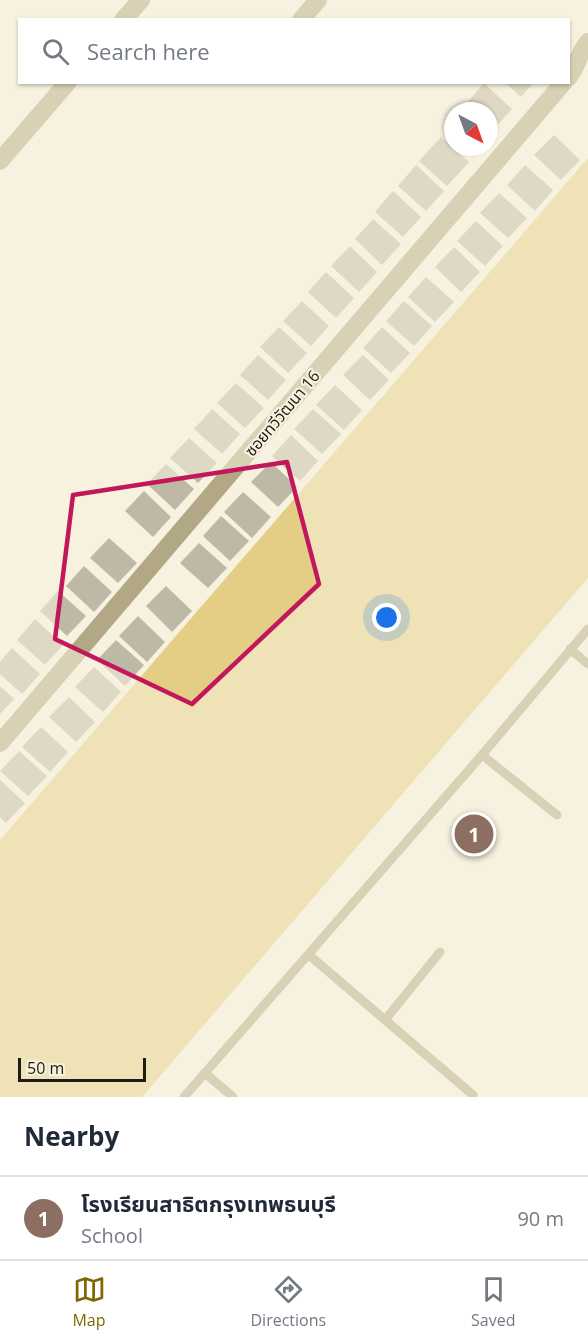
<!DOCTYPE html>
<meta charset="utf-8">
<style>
:root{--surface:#fff;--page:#f2f2f3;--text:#1f2937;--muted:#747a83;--line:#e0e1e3;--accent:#806800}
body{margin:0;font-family:"Open Sans","Noto Sans Thai",sans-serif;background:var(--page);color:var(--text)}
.compass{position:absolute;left:444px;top:102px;width:54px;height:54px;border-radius:50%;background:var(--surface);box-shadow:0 2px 4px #0004;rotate:139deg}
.scale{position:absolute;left:18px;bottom:15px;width:128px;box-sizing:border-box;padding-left:6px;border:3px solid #1e1c15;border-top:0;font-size:16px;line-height:21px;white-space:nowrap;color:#1e1c15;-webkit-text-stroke:4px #f7f2df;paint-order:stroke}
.you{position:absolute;left:387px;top:618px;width:21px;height:21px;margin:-15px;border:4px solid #fff;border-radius:50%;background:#1a73e8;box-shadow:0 0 0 9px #1a73e833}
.badge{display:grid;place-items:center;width:39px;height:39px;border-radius:50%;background:var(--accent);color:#fff;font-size:20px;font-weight:700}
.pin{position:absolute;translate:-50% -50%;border:3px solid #fff;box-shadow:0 2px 6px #0006}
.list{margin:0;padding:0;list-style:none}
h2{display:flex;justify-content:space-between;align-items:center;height:78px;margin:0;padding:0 24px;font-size:26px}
h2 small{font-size:20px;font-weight:400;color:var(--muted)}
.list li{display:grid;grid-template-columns:39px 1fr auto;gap:18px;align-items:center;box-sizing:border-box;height:84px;padding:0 24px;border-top:2px solid var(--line)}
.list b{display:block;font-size:22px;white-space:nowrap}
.list p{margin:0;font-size:20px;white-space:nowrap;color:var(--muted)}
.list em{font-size:20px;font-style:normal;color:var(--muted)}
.icon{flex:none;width:33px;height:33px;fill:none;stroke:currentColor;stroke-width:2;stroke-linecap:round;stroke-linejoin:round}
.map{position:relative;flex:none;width:588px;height:1097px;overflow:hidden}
.search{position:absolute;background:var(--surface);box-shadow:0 2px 4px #0004;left:18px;right:18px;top:18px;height:66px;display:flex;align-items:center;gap:15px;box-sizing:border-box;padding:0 21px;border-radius:0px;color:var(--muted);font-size:22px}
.sheet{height:162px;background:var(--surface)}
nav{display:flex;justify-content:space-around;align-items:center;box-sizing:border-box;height:84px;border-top:2px solid var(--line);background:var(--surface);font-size:16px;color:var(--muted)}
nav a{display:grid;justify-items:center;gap:3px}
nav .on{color:var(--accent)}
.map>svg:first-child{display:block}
.green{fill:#e4ce86}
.building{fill:#beb8a7}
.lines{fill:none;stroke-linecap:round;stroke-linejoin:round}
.service{stroke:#b3a885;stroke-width:9}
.minor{stroke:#b3a885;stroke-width:18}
.marked{fill:none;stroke:#c2185b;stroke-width:4.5;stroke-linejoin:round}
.labels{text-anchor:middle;stroke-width:4.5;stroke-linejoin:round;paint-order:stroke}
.street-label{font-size:16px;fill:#1e1c15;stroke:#f7f2df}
</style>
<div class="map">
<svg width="588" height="1097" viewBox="0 0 588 1097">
<rect width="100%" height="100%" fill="#f7f2df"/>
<path class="green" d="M588,158v420l-446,519h-142v-257z"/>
<g class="building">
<path d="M504,82h30l-13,15z"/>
<path d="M484,83l28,26 -18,20 -5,-4v-14h-15l-8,-7z"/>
<path d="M554,135l26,25 -19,20 -27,-25z"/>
<path d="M441,137l28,25 -22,24 -28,-25z"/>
<path d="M416,165l28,26 -18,20 -28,-25z"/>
<path d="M525,165l28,25 -18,21 -28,-26z"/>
<path d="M393,191l28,26 -18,20 -28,-25z"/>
<path d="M499,193l28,25 -19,20 -28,-25z"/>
<path d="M373,219l28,25 -19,21 -27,-26z"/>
<path d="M476,221l27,25 -18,20 -28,-25z"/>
<path d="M350,246l27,26 -18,20 -28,-26z"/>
<path d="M454,247l26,25 -19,20 -26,-25z"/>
<path d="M326,272l28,26 -18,20 -28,-26z"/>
<path d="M426,277l28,25 -19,20 -27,-25z"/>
<path d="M302,301l27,25 -18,20 -28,-25z"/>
<path d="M404,301l28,25 -18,20 -28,-25z"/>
<path d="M279,327l28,26 -19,20 -28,-26z"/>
<path d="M382,327l28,26 -19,20 -28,-25z"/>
<path d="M258,355l28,25 -18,20 -28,-25z"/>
<path d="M363,355l26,25 -19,20 -27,-25z"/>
<path d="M236,383l28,25 -19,20 -28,-25z"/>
<path d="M335,385l27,25 -18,20 -28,-25z"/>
<path d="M212,409l28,25 -18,20 -28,-25z"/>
<path d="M313,409l28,25 -19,20 -28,-25z"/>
<path d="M291,435l27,26 -18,20 -28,-25z"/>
<path d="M189,438l28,25 -19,20 -28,-25z"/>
<path d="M271,462l26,25 -19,20 -27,-25z"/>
<path d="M166,464l28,25 -19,21 -28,-26z"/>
<path d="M144,491l27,26 -18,20 -28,-26z"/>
<path d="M243,492l28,25 -19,21 -28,-26z"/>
<path d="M221,516l28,25 -19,20 -27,-25z"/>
<path d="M109,538l28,25 -19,20 -28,-25z"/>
<path d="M199,543l28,25 -19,20 -28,-25z"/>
<path d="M84,566l28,26 -18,20 -28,-26z"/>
<path d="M166,586l26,25 -20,21 -26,-26z"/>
<path d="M58,591l28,25 -19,20 -27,-25z"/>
<path d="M138,616l27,26 -18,20 -28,-26z"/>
<path d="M35,619l28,26 -18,20 -28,-25z"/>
<path d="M116,640l28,25 -19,21 -28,-26z"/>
<path d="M12,648l28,26 -18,20 -22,-20v-12z"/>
<path d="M94,667l27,25 -18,20 -28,-25z"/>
<path d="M0,686l14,13 -14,15z"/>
<path d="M69,697l26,25 -19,20 -27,-25z"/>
<path d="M41,727l27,25 -18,20 -28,-25z"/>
<path d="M19,751l28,25 -19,20 -28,-25z"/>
<path d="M0,780l25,23 -19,20 -6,-6z"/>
</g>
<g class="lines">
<g class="service">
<path d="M570,649l18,15"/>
<path d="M482,755l75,60"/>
<path d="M309,955l164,140"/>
<path d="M385,1020l55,-68"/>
<path d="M205,1073l28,24"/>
<path d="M184,1097l298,-342 106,-126"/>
</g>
<g class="minor">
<path d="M123,20l18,-20"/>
<path d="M301,20l17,-20"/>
<path d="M568,78c10,-12 10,-25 20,-36"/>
<path d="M0,161l68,-79"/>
<path d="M0,743l564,-661"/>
</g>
</g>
<path d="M0 0H588V1097H0ZM287,462l32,122 -127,120 -137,-65 18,-144z" fill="#f7f2df" fill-opacity=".55" fill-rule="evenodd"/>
<path class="marked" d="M287,462l32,122 -127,120 -137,-65 18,-144z"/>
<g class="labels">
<g class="street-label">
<text transform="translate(282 413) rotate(-50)" y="6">ซอยทวีวัฒนา 16</text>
</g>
</g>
</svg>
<svg class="compass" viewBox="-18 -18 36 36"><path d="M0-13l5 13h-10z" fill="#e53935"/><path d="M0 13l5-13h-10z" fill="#747a83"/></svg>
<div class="scale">50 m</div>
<div class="you"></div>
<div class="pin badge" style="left:474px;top:834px;background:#8d6e63">1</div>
<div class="search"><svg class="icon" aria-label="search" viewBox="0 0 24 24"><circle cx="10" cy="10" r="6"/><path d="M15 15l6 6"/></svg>Search here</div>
</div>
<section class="sheet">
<h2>Nearby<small></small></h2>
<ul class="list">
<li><span class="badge" style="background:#8d6e63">1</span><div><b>โรงเรียนสาธิตกรุงเทพธนบุรี</b><p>School</p></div><em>90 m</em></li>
</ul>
</section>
<nav>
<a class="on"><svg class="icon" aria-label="map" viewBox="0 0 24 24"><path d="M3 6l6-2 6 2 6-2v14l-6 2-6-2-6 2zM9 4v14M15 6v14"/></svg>Map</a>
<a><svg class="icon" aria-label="directions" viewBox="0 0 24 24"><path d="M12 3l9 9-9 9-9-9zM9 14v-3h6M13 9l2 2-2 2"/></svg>Directions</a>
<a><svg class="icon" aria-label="saved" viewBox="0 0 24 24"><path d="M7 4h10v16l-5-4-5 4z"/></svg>Saved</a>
</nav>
